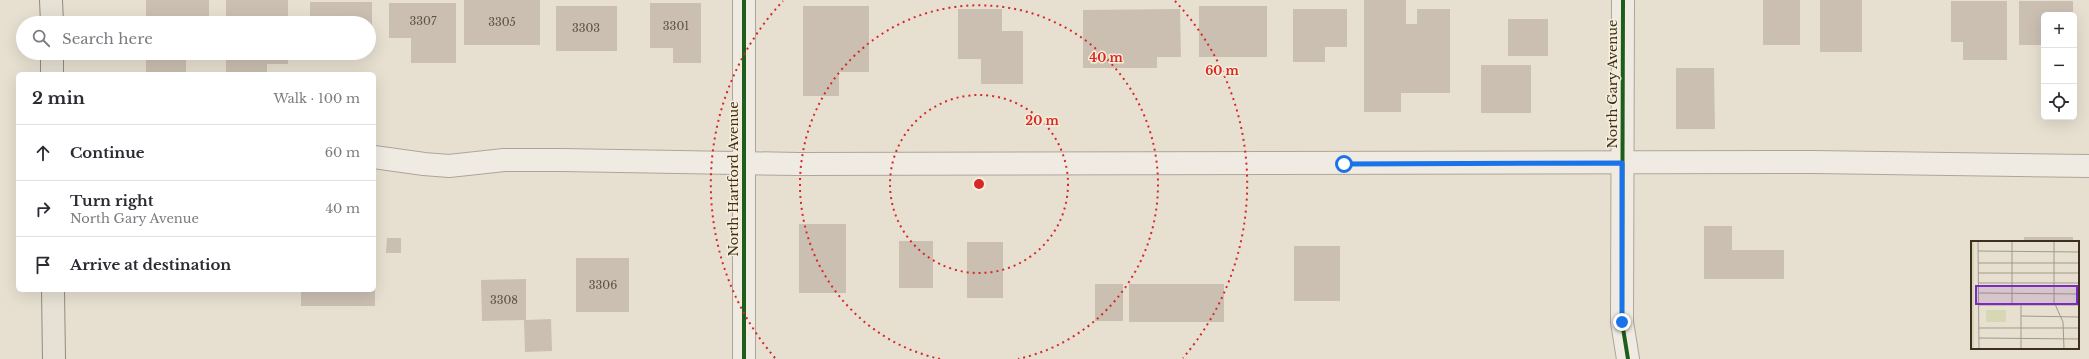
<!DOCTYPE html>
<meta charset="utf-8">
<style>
:root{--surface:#fff;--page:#f2f2f3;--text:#2b2b33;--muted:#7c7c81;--line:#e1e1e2}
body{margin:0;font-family:"Libre Baskerville",serif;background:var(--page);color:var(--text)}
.controls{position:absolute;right:12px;top:12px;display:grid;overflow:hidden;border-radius:6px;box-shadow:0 4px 16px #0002}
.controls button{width:36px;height:36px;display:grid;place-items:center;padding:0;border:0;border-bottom:1px solid var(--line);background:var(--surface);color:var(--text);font:20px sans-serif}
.stop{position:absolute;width:12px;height:12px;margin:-9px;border:3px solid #1a73e8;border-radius:50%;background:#fff}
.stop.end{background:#1a73e8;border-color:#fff;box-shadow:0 1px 4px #0008}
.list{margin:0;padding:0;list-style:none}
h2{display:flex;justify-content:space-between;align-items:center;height:52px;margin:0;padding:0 16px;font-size:17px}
h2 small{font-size:13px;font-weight:400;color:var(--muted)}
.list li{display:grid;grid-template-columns:26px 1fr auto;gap:12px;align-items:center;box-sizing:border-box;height:56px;padding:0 16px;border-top:1px solid var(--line)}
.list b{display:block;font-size:15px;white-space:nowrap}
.list p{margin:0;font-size:13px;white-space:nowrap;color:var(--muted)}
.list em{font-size:13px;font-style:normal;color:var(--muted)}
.icon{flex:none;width:22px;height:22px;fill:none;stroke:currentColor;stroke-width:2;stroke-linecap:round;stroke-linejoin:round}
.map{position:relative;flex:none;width:2089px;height:359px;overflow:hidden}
.search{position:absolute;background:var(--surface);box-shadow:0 4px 16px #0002;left:16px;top:16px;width:360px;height:44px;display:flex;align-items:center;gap:10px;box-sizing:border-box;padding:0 14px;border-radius:22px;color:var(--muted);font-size:15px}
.panel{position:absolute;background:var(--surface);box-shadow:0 4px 16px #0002;left:16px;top:72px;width:360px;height:220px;border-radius:6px}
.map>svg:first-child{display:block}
.building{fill:#cbbfb2}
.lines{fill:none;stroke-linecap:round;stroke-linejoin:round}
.minor-casing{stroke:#ada599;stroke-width:24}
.major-casing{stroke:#928b80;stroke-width:24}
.minor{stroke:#efebe3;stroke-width:22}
.major{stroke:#e6e1d4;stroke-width:22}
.cycleway-casing{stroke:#f7eed8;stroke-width:6}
.cycleway{stroke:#1b5e20;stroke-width:4}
.route{stroke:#1a73e8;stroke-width:5}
.ring{fill:none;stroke:#d62828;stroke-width:2;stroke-dasharray:2 4}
.labels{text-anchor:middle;stroke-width:3;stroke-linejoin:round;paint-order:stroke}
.number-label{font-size:11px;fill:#605244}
.street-label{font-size:13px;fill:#3d2e20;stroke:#f7eed8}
.inset-road{fill:none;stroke:#a3998a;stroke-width:1}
.view{fill:#7b2cbf;fill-opacity:0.15;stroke:#7b2cbf;stroke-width:2}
.inset-edge{fill:none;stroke:#3d2e20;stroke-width:2}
.centre{fill:#d62828;stroke:#f7eed8;stroke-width:2}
.ring-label{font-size:12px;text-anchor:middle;font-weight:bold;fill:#d62828;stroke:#f7eed8;stroke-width:3;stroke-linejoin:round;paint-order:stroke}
</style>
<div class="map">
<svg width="2089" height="359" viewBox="0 0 2089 359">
<rect width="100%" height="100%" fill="#e7e0d1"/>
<g class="building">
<rect x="146" y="0" width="63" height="23"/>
<rect x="226" y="0" width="62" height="23"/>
<rect x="464" y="0" width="76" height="45"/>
<path d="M1364,0h42v24h11v-15h33v84h-49v19h-37z"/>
<rect x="1763" y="0" width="37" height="45"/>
<rect x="1820" y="0" width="42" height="52"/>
<path d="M1951,1h56v59h-44v-18h-12z"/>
<path d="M2019,1h54v14h-29v30h-25z"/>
<path d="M310,2h62v42h-3v-21h-59z"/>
<path d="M389,3h67v60h-45v-25h-22z"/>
<path d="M650,3h51v60h-28v-15h-23z"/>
<rect x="556" y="6" width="61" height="45"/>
<path d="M803,6h66v66h-30v24h-36z"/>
<rect x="1199" y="6" width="68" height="51"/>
<path d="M958,9h44v22h21v53h-42v-25h-23z"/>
<path d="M1180,9l1,48h-24v11h-74v-58z"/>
<path d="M1293,9h54v38h-22v15h-32z"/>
<rect x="1508" y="19" width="40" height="37"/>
<rect x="146" y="53" width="40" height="21"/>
<path d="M226,53h62v11h-21v10h-41z"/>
<rect x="1481" y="65" width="50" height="48"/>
<path d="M1676,68h38l1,61h-39z"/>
<rect x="799" y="224" width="47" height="69"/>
<path d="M1704,226h28v24h52v29h-80z"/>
<rect x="2024" y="237" width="49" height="5"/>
<path d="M387,238h14v15h-15z"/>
<rect x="899" y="241" width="34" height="47"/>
<rect x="967" y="242" width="36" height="56"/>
<rect x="1294" y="246" width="46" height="55"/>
<rect x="576" y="258" width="53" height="54"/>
<path d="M526,279v41l25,-1 1,32 -27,1 -1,-32 -42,1 -1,-41z"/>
<rect x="1095" y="284" width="28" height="37"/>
<rect x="1129" y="284" width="95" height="38"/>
<rect x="301" y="290" width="74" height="16"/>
</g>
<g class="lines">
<defs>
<g id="minor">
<path d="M1623,0l-1,322 6,37"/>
<path d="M374,157l50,7 25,2 55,-6h58l237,4 1015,-2 275,4"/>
<path d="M744,359v-359"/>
</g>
<g id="major">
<path d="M51,0l1,23"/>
<path d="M52,53v21"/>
<path d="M53,290l1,69"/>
</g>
</defs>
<use href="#minor" class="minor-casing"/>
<use href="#major" class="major-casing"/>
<use href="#minor" class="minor"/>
<use href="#major" class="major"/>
<defs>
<g id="cycleway">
<path d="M1623,0l-1,322 6,37"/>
<path d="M744,359v-359"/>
</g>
</defs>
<use href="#cycleway" class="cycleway-casing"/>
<use href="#cycleway" class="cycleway"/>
</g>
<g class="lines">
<path class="route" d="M1344,164l278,-1v159"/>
</g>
<g class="ring">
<circle cx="979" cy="184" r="89"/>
<path d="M940 359A179 179 0 1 1 1018 359"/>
<path d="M775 358A268 268 0 0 1 783 1M1175 1A268 268 0 0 1 1183 358"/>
</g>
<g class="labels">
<g class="number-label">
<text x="423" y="25">3307</text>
<text x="502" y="26">3305</text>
<text x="676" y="30">3301</text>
<text x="586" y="32">3303</text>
<text x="603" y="289">3306</text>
<text x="504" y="304">3308</text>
</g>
<g class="street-label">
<text transform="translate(1612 84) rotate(-90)" y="5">North Gary Avenue</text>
<text transform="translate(733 179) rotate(-90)" y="5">North Hartford Avenue</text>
</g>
</g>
<g transform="translate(1971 241)">
<rect width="108" height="108" fill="#e7e0d1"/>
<path d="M0,0h3v108h-3zM15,69h20v12h-20z" fill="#d6d7b3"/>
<path class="inset-road" d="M7,0l1,108M83,0v61l9,20 1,27M7,10l101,1M7,22h101M7,32h101M8,42h100M8,52l100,1M8,64h100M41,64v-64M50,64v44M50,75l58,1M8,87h100M8,97l100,1"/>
<path class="view" d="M5,45h101v18h-101z"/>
<rect width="108" height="108" class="inset-edge"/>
</g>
<circle cx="979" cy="184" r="6" class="centre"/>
<g class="ring-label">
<text x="1106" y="62">40 m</text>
<text x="1222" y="75">60 m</text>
<text x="1042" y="125">20 m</text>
</g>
</svg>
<div class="controls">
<button>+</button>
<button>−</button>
<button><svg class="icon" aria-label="locate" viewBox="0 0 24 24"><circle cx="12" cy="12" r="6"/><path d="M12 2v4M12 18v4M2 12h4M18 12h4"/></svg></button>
</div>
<div class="stop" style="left:1344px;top:164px"></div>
<div class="stop end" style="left:1622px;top:322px"></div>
<div class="search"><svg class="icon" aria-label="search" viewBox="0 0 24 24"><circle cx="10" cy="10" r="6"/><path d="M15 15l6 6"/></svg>Search here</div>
<section class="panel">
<h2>2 min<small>Walk · 100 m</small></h2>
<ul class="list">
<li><svg class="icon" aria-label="ahead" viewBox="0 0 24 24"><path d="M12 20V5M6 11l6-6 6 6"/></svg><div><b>Continue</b></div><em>60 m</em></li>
<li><svg class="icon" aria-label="right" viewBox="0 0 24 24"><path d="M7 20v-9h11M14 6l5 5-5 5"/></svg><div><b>Turn right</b><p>North Gary Avenue</p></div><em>40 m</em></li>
<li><svg class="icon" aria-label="arrive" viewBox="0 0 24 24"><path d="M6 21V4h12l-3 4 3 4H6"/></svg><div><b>Arrive at destination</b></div></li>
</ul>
</section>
</div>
